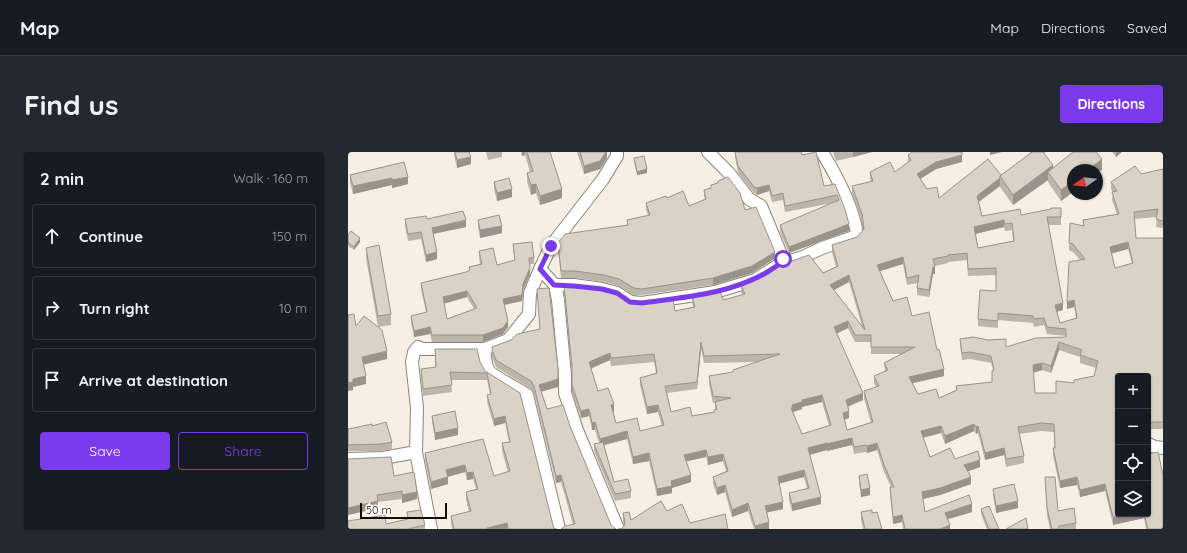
<!DOCTYPE html>
<meta charset="utf-8">
<style>
:root{--surface:#171b24;--page:#242831;--text:#f1f3f6;--muted:#9ea1a6;--line:#363941;--accent:#7c3aed}
body{margin:0;font-family:Quicksand,sans-serif;background:var(--page);color:var(--text)}
.controls{position:absolute;right:12px;bottom:12px;display:grid;overflow:hidden;border-radius:4px;box-shadow:0 1px 3px #0004}
.controls button{width:36px;height:36px;display:grid;place-items:center;padding:0;border:0;border-bottom:1px solid var(--line);background:var(--surface);color:var(--text);font:20px sans-serif}
.compass{position:absolute;left:719px;top:12px;width:36px;height:36px;border-radius:50%;background:var(--surface);box-shadow:0 1px 3px #0004;rotate:256deg}
.scale{position:absolute;left:12px;bottom:10px;width:87px;box-sizing:border-box;padding-left:4px;border:2px solid #0f0c08;border-top:0;font-size:11px;line-height:14px;white-space:nowrap;color:#0f0c08;-webkit-text-stroke:3px #fffdfb;paint-order:stroke}
.stop{position:absolute;width:12px;height:12px;margin:-9px;border:3px solid #7c3aed;border-radius:50%;background:#fff}
.stop.end{background:#7c3aed;border-color:#fff;box-shadow:0 1px 4px #0008}
.list{margin:0;padding:0;list-style:none}
h2{display:flex;justify-content:space-between;align-items:center;height:52px;margin:0;padding:0 16px;font-size:17px}
h2 small{font-size:13px;font-weight:400;color:var(--muted)}
.list li{display:grid;grid-template-columns:26px 1fr auto;gap:12px;align-items:center;box-sizing:border-box;height:64px;margin:0 8px 8px;padding:0 8px;border:1px solid var(--line);border-radius:4px}
.list b{display:block;font-size:15px;white-space:nowrap}
.list em{font-size:13px;font-style:normal;color:var(--muted)}
.actions{display:flex;gap:8px;padding:12px 16px}
.actions a{flex:1;padding:9px 0;border:1px solid var(--accent);border-radius:4px;text-align:center;font-size:14px;color:var(--accent)}
.actions .main{background:var(--accent);color:#fff}
.icon{flex:none;width:22px;height:22px;fill:none;stroke:currentColor;stroke-width:2;stroke-linecap:round;stroke-linejoin:round}
.map{position:relative;flex:none;width:815px;height:377px;overflow:hidden;border-radius:4px}
header{display:flex;align-items:center;gap:24px;box-sizing:border-box;height:56px;padding:0 20px;background:var(--surface);border-bottom:1px solid var(--line)}
header strong{font-size:19px}
nav{display:flex;gap:22px;margin-inline-start:auto;font-size:14px}
.intro{display:flex;align-items:center;justify-content:space-between;box-sizing:border-box;height:96px;padding:0 24px}
h1{margin:0;font-size:28px}
.button{padding:10px 18px;border-radius:4px;background:var(--accent);color:#fff;font-size:14px;font-weight:700}
main{display:flex;gap:24px;padding:0 24px}
aside{flex:1;background:var(--surface);border-radius:4px;box-shadow:0 1px 3px #0004}
.map>svg:first-child{display:block}
.lines{fill:none;stroke-linecap:round;stroke-linejoin:round}
.street-casing{stroke:#8b847a;stroke-width:14}
.street{stroke:#fff;stroke-width:12}
.wall{fill:#bbb5ab;fill-rule:evenodd}
.shaded-wall{fill:#99938b}
.building{fill:#dad2c7;stroke:#99938b;fill-rule:evenodd}
.route{stroke:#7c3aed;stroke-width:5}
</style>
<header>
<strong>Map</strong>
<nav><a>Map</a><a>Directions</a><a>Saved</a></nav>
</header>
<div class="intro"><h1>Find us</h1><a class="button">Directions</a></div>
<main>
<aside>
<h2>2 min<small>Walk · 160 m</small></h2>
<ul class="list">
<li><svg class="icon" aria-label="ahead" viewBox="0 0 24 24"><path d="M12 20V5M6 11l6-6 6 6"/></svg><div><b>Continue</b></div><em>150 m</em></li>
<li><svg class="icon" aria-label="right" viewBox="0 0 24 24"><path d="M7 20v-9h11M14 6l5 5-5 5"/></svg><div><b>Turn right</b></div><em>10 m</em></li>
<li><svg class="icon" aria-label="arrive" viewBox="0 0 24 24"><path d="M6 21V4h12l-3 4 3 4H6"/></svg><div><b>Arrive at destination</b></div></li>
</ul>
<div class="actions"><a class="main">Save</a><a>Share</a></div>
</aside>
<div class="map">
<svg width="815" height="377" viewBox="0 0 815 377">
<rect width="100%" height="100%" fill="#f7efe3"/>
<g class="lines">
<defs>
<g id="street">
<path d="M360,0l20,20 21,27 12,7 22,53 -3,5"/>
<path d="M192,117l15,16 3,15 7,75v18l12,37 41,99"/>
<path d="M207,133h19l28,4 15,4 14,9 11,1 73,-11 40,-12 25,-16 23,-7 19,-9 32,-11 3,-3c-4,-27 -21,-59 -35,-82"/>
<path d="M136,197c1,7 1,17 5,22 1,3 32,20 38,24l32,134"/>
<path d="M800,292l7,3 8,1"/>
<path d="M0,307l35,-1 33,-6"/>
<path d="M83,377l-15,-77 1,-44 -5,-46 2,-10 4,-5 4,2h62l24,-9 21,-26 1,-21 10,-24 11,-23 52,-67 14,-23v-4"/>
</g>
</defs>
<use href="#street" class="street-casing"/>
<use href="#street" class="street"/>
</g>
<g class="wall">
<path d="M106,0h15l2,12 -14,4 -3,-13z"/>
<path d="M138,0h16v5l-14,3z"/>
<path d="M173,0h29l12,46 -22,7 -4,-12 -5,2 -4,-13v-9l3,-1 -5,-17 -3,1z"/>
<path d="M229,0h30v6l-7,11 -16,5z"/>
<path d="M387,0l67,3 22,31 11,-2 14,47 -60,22 -9,-21v-7l53,-22 -48,9 -2,-12 -11,2 -3,-11 -12,4 -3,-2 -16,-20 -3,-16z"/>
<path d="M485,0h39l-19,5 -17,4z"/>
<path d="M682,0h15v1l-1,1 9,14 49,2h-29v22l-12,9 -13,-19v-2l-35,25 -13,-18v-1l-21,16 3,14 39,-1 40,-7v17h-13l15,85 -6,2 3,11 16,-5 -2,-11 -7,2 13,-49 -7,-8 -4,-2 1,-27 13,3v-6l34,-6 -5,-14 1,-8 -2,-3v-7l52,-13v59l-7,-1 1,-10 -23,2 2,19h27v191h-12l-2,6h-1v-59h-30v49h-1l1,89h30l15,15h-17l-2,-11 -31,7 -8,-34 -25,6 -3,-12 -17,3 -7,-32v-8h1v-16l-13,-1 -22,3 5,22v7l-18,4 -2,-12 -19,5 -7,-27 -2,1 -2,-3 -29,13 -4,-11 -18,5 7,19 25,2 25,8 -13,4 4,13 -31,11 -17,4 2,13h47l-24,7 2,10h-47l-1,-7 -9,2 -3,-30v-7h1l-7,-15 -7,-22 -10,3 -1,-1 -12,2 -2,-9 -25,6v-1l-17,5 11,49 -29,7 -3,-11v-7l18,-4 -3,-12 -25,6 4,26 -16,3 2,17h-15l-6,-18 -16,6 -7,-25 -8,3 -4,-11v-7l13,-6 -3,-10 -15,4 -2,-8 -20,4 5,21 -19,6v5l-15,3 -8,-35 -16,3 -6,-25 -23,6 10,37 17,9v7l-16,3 -21,-50v-7l5,-1 -4,-13h-3l-3,-14 -8,2 -9,-26v-18l-8,-82v-7l66,17 45,9 18,-4 -1,-4v-7l31,4 19,-5 -1,-3v-7l82,-12 13,-6 -4,-15v-7l25,-8 6,-7 -1,-8 -10,-29v-7l19,-4 -1,-3v-7h25l13,-10v-7l54,7 -26,7 -16,10 7,10 12,9 62,-23 29,-21zM656,75l1,4 7,-1 1,11 -35,7 -2,-14zM780,97l4,14 -17,5 -3,-15zM619,108l1,16 28,-1v16l-18,28v7l20,2v-8l35,3 1,4 10,-2 3,9 19,2v1l-60,10 -46,-8v7l2,14 8,-1 21,4 2,7 -1,1v11l-36,4v4l-17,8 -21,-4 -6,-11 32,-7 -7,-26 -25,-34 -19,-15 -13,-30 23,-7 4,21 11,-2 -1,5v7l12,2 4,-23h2v-8l13,-3v-1zM501,130l13,44 -28,-36zM500,176l7,14h16v12h30l-17,9 1,8 -11,5v7l2,4 -12,4v7l7,25 -24,7 -3,-10 5,-2 -1,-11 15,-7 -26,-67zM353,197l3,14 53,-1 -24,8v2l-24,4v8l4,19h2v7h-1v2l-22,4 -21,-4 -4,-19 30,-4zM711,198l21,7v6l16,5 -2,8 -20,4v3l-18,10h-21l-2,-21 9,-2 9,3zM262,208l1,6 43,-4 2,11 -16,5v7l7,29 11,-2 4,14 -22,5 -24,-8 -3,-11h1l-16,-21 -7,-22zM474,250l7,24 -27,8 -9,-22 9,-3v-2z"/>
<path d="M764,0h10l-6,5z"/>
<path d="M286,6l13,15 -10,2 -3,-13z"/>
<path d="M56,10l4,22 -16,4v-3l-39,9 -3,-12v-7z"/>
<path d="M370,29l27,29 30,48 -23,15 -39,12 -71,10h-8l-15,-9 -15,-4 -29,-4h-14l-3,-29v-6l69,-18v-5l21,-5 -2,-5v-7l21,-5 22,8 16,-7 -1,-2v-7l7,-2v-3l7,-2z"/>
<path d="M146,30l18,15 -15,4 -3,-12z"/>
<path d="M57,67h22l39,8 -33,7 4,25 -11,3 -5,-23 -13,2 -3,-15z"/>
<path d="M130,68l24,13 -22,5 -2,-11z"/>
<path d="M0,83l12,7 -6,8 -6,-4z"/>
<path d="M165,92l21,14v6h-5l1,10 -7,16 -1,11 -18,4 4,22 -5,7 -20,8h-51l-2,-8 -16,3 -3,-15v-6l15,-4 -5,-23v-6l45,-11 3,-2v-3l11,-3 -1,-7v-6l18,14 18,-5 -2,-9zM119,145l7,12 -27,10 -3,-16z"/>
<path d="M18,96l25,66v11l-13,2 -12,-69z"/>
<path d="M189,137l21,98 -17,5 6,17 23,17 41,99h-38l-12,-43 -5,1 -22,-90 -3,-4 -35,-22 -4,-10v-10l48,-18z"/>
<path d="M87,197l45,13 5,9 35,22 34,136h3h-105l-1,-6v-7l18,-4 -3,-13v-7l10,-3 -3,-10 -6,1 -2,-8 -17,5v7l-17,5 -6,-29v-7l69,23 14,-4 -6,-21v-8l7,-1 -4,-19 -11,3 -7,-24v-7l3,-1 -3,-14h-36l1,12 -29,4 -2,-20v-7l14,-2z"/>
<path d="M84,264l26,19 -23,5 -3,-18z"/>
<path d="M24,274l20,16v7l-10,2h-34v-22z"/>
<path d="M0,307l46,17 23,23 -15,4v-4l-24,3v6l-30,7z"/>
<path d="M511,324l11,19 -9,2 -2,-14z"/>
<path d="M697,325l13,34 18,12v6h-26l-3,-13z"/>
<path d="M645,337l25,19 -22,5 -3,-17z"/>
<path d="M633,357l18,20h-12l-6,-15z"/>
<path d="M319,359l23,12 -69,6 3,-3 -1,-5v-8l8,7z"/>
<path d="M59,360l18,13v4h-77l38,-5 21,-5z"/>
<path d="M513,360l11,1 10,16h-19l-2,-9z"/>
</g>
<g class="shaded-wall">
<path d="M174,0h3v3l-3,1z"/>
<path d="M258,0h1v6l-7,11 -16,5v-8z"/>
<path d="M505,0h19l-19,5z"/>
<path d="M642,0h12l-12,3z"/>
<path d="M768,0h6l-6,5z"/>
<path d="M614,3v7l-26,7 -19,12v-7l19,-12z"/>
<path d="M123,5v7l-14,4v-8z"/>
<path d="M754,7v11l-5,3v-3h-9z"/>
<path d="M705,13v11l-5,-4v8l-35,25v-10z"/>
<path d="M299,17v4l-10,2v-3z"/>
<path d="M60,25v7l-16,4v-8z"/>
<path d="M44,26v7l-39,9v-8z"/>
<path d="M652,26v8l-23,17v-7z"/>
<path d="M725,29v11l-12,9v-11z"/>
<path d="M188,32v9l-5,2v-10z"/>
<path d="M421,33v6l-12,4v-7z"/>
<path d="M164,37v8l-15,4v-8z"/>
<path d="M214,37v9l-22,7v-9z"/>
<path d="M118,68v7l-34,7v-6z"/>
<path d="M656,68v7l-30,7v-7z"/>
<path d="M501,72v7l-60,22v-6z"/>
<path d="M154,74v7l-22,5v-8z"/>
<path d="M12,86v4l-6,8v-3z"/>
<path d="M780,90v7l-18,5v-7z"/>
<path d="M89,100v7l-11,3v-7z"/>
<path d="M427,100v6l-23,15 -39,12v-7z"/>
<path d="M555,105v7l-26,8v-7z"/>
<path d="M587,114v8h-2l-4,23v-7l4,-23z"/>
<path d="M182,116v6l-7,16 -1,11 -19,4v-6l20,-15z"/>
<path d="M501,123v7l-19,10v-7z"/>
<path d="M119,139v6l-24,7v-7z"/>
<path d="M726,148v7l-7,2v-7z"/>
<path d="M715,151v7l-8,2v-7z"/>
<path d="M160,169v6l-5,7 -20,8v-7z"/>
<path d="M500,169v7l-14,7v-8z"/>
<path d="M82,175v7l-16,3v-6z"/>
<path d="M353,190v7l-4,40v-7z"/>
<path d="M711,190v8l-8,23v-7z"/>
<path d="M39,199v8l-25,6v-8z"/>
<path d="M262,201v7l-21,9v-7z"/>
<path d="M694,211v7l-9,3v-8z"/>
<path d="M596,217v7l-35,8v-7z"/>
<path d="M18,224v8l-13,3v3l-5,1v-8l5,-4z"/>
<path d="M210,227v8l-19,5v-7z"/>
<path d="M515,241v7l-17,7v-7z"/>
<path d="M474,243v7l-20,5v2l-9,3v2l-2,-6 1,-3 10,-5z"/>
<path d="M266,252v8h-3v-7z"/>
<path d="M310,253v7l-11,2v-7z"/>
<path d="M241,257v7l-8,2v-7z"/>
<path d="M501,259v7l-6,2v-7z"/>
<path d="M157,264v7l-11,3v-7z"/>
<path d="M247,270v8h-3v-7z"/>
<path d="M803,270v7l-2,6v-7z"/>
<path d="M626,272v7l-29,13v-8z"/>
<path d="M593,274v7l-20,5v-7z"/>
<path d="M630,274v7l-2,1v-7z"/>
<path d="M110,276v7l-23,5v-7z"/>
<path d="M279,279v8l-27,7v-7z"/>
<path d="M504,286v7l-25,6v-7z"/>
<path d="M479,291v7l-19,5v-7z"/>
<path d="M529,291v7l-10,3v-7z"/>
<path d="M656,296v7l-19,5v-7z"/>
<path d="M358,298v7l-22,5v-7z"/>
<path d="M301,301v8l-16,3v-7z"/>
<path d="M375,302v7l-15,4v-8z"/>
<path d="M632,308v7l-16,6v-8z"/>
<path d="M117,313v7l-19,5v-7z"/>
<path d="M456,318v7l-26,7v-7z"/>
<path d="M125,320v7l-6,1v-7z"/>
<path d="M213,323v7l-5,1v-7z"/>
<path d="M343,323v7l-19,6v5l-15,3v-7l14,-8z"/>
<path d="M100,325v7l-17,5v-7z"/>
<path d="M623,325v7l-31,11 -18,4v-7z"/>
<path d="M729,325v8l-17,3v-7z"/>
<path d="M757,332v7l-25,6v-7z"/>
<path d="M377,333v7l-8,3v-7z"/>
<path d="M522,336v7l-9,2v-7z"/>
<path d="M69,340v7l-15,4v-8z"/>
<path d="M473,345v7l-29,7v-7z"/>
<path d="M30,349v7l-30,7v-7z"/>
<path d="M670,349v7l-22,5v-7z"/>
<path d="M435,350v7l-18,4v-7z"/>
<path d="M400,351v8l-16,6v-7z"/>
<path d="M624,352v8l-27,8v-7z"/>
<path d="M781,362h15v4l-31,7v-8z"/>
<path d="M554,363v7l-9,2v-7z"/>
<path d="M421,370v7h-14v-3z"/>
<path d="M159,371v6h-20v-1z"/>
<path d="M602,373v4h-10z"/>
</g>
<g class="building">
<path d="M107,0h14l2,5 -14,3z"/>
<path d="M179,0h23l12,37 -22,7 -4,-12 -5,1 -4,-12 6,-2z"/>
<path d="M232,0h26l-6,9 -16,5z"/>
<path d="M387,0h66l1,3 14,-3 8,34 11,-2 10,25 4,15 -60,23 -9,-22 59,-25 -2,-5 -52,11 -2,-13 -11,3 -3,-11 -12,3 -3,-1 -16,-21z"/>
<path d="M564,0h50v3l-26,7 -19,12 10,15 10,-2 2,11 49,-39 13,16 -1,1v2l-23,18 5,20 38,-7 1,6 30,-6v-1h10v9h-14l16,86 -8,2 5,18 17,-5 -3,-18 -7,2 2,-40 16,-3 -12,-15 -4,-1 1,-20 14,3 -1,-6 36,-6 -7,-22 5,-1 -6,-9 24,-16 6,8 22,-5v52l-7,-2 2,-10 -24,3 2,26h27v184h-12l-2,6h-1v-52h-30v42h-1l1,13v83h11l-16,3 -8,-33 -25,6 -3,-13 -17,4 -7,-33h2l-1,-24 -13,-1 -23,4 6,29 -18,3 -2,-11 -19,5 -7,-27 -2,1 -2,-3 -29,12 -4,-10 -20,5 9,26 20,-9 5,11 23,-8 2,9 -16,5 7,12 -31,11 -18,4 3,20 44,-17 3,9 -27,9 5,12 -10,4h-35l-3,-14 -9,2 -3,-30h4l-10,-22 -7,-22 -10,3 -1,-1 -12,2 -2,-9 -25,6v-1l-19,5 13,49 -29,7 -3,-11 20,-5 -5,-18 -26,7 5,25 -18,4 4,16 -14,4 -7,-23 -16,7 -7,-25 -8,3 -4,-11 15,-6 -5,-17 -15,3 -2,-7 -22,5 7,20 -20,6 1,5 -15,3 -8,-36 -16,4 -6,-26 -27,8 -5,-17 -3,1 -3,-14 -8,2 -9,-26v-18l-8,-82 36,4 14,4 16,9 13,1 30,-4 2,12 20,-4 -3,-11 28,-5 3,9 22,-6 -4,-9 18,-6 24,-15 26,-9 14,18 15,-7 -6,-21 25,-8 7,-8 -2,-15 -10,-28 21,-5 -3,-9 20,-10 5,10 16,-12 -3,-5zM656,68l1,4 7,-1 2,18 -36,7 -4,-21zM780,90l5,21 -18,5 -5,-21zM619,101l1,16 28,-1v23l-16,-1 -2,29 20,2v-8l35,3 1,3 10,-1 3,9 19,2v8l-30,1 -30,9v-8l-18,1 -15,-3 -13,2 2,14 8,-1 21,4 3,14 -2,1v11l-36,4 1,4 -18,8 -3,-9 -18,5 -9,-17 35,-8 -5,-20 -2,1 -8,-38 -17,4 -5,-19 -14,4 -16,-36 26,-8 4,21 12,-3 -2,13 12,2 4,-23 2,-1 -2,-7 15,-3v-1zM501,123l16,55 -35,-45zM500,169l7,14h16v12h44l-31,16 4,7 -14,6 5,10 -15,5 9,31 -26,8 -4,-17 6,-2 -3,-11 17,-7 -29,-66zM353,190l3,14 76,-2 -47,16v2l-24,4 4,20 18,2 -16,4 2,7 -3,1 1,2 -23,4 -2,-9 -19,5 -6,-26 32,-4zM711,190l23,8 -2,5 18,6 -4,15 -20,4v3l-18,-2v12h-21l-2,-28 9,-2 9,3zM262,201l1,5 43,-4 3,19 -17,5 7,29 11,-2 6,20 -24,6 -3,-13 -21,5 -5,-18 3,-1 -6,-16 -10,3 -9,-29zM474,243l9,30 -29,9 -11,-26 2,-1 -1,-2 10,-3v-2z"/>
<path d="M684,0h11l10,13 -40,30 -13,-19z"/>
<path d="M725,0h23l6,7 -14,11h-15v11l-12,9 -13,-18z"/>
<path d="M296,4l3,13 -10,3 -3,-14z"/>
<path d="M56,10l4,15 -16,3v-2l-39,8 -3,-11z"/>
<path d="M380,25l12,16 5,17 11,-3 19,45 -23,14 -39,12 -71,11 -8,-1 -15,-9 -15,-4 -29,-4h-14l-3,-28 7,-9 63,-9 -1,-5 23,-5 -4,-12 20,-7 1,2 16,-7 6,15 17,-7 -2,-9 7,-2v-3l7,-2v-2z"/>
<path d="M161,26l3,11 -15,4 -3,-11z"/>
<path d="M115,59l3,9 -34,8 5,24 -11,3 -5,-23 -13,2 -3,-15 21,-3 1,3z"/>
<path d="M151,63l3,11 -22,4 -2,-10z"/>
<path d="M3,79l9,7 -6,9 -6,-5v-7z"/>
<path d="M184,90l2,16h-5l1,10 -7,16 -1,11 -19,4 5,22 -5,7 -20,7h-51l-2,-8 -16,4 -3,-15 16,-4 -6,-29 45,-11 4,-2 -1,-3 13,-3 -3,-13 14,-3 4,17 18,-5 -2,-16zM119,139l10,17 -30,11 -4,-22z"/>
<path d="M31,93l12,69 -13,2 -12,-68z"/>
<path d="M201,136l9,80v11l-19,6 8,24 16,-4 7,21 41,99 5,4h-55l4,-3 10,-2 -14,-49 -5,1 -22,-90 -3,-5 -35,-21 -4,-10v-3l19,-7 6,-6 23,-5 -3,-40z"/>
<path d="M6,162l2,12 8,-10 18,14 5,21 -25,6 4,19 -13,3v3l-5,1v-68z"/>
<path d="M87,197h42l3,13 5,9 35,22 34,136h3h-49l-1,-6 -20,5 1,1h-34l-3,-13 20,-5 -5,-19 12,-3 -5,-17 -6,1 -2,-8 -19,5 2,7 -17,5 -6,-29 58,-14 11,37 16,-5 -8,-28 8,-1 -5,-26 -11,3 -7,-24 4,-1 -4,-21 -37,-1 2,13 -29,4 -2,-20 15,-2z"/>
<path d="M107,259l3,17 -23,5 -3,-17z"/>
<path d="M38,270l6,20 -10,2 -34,1v-16l24,-5v2z"/>
<path d="M255,290l11,40 14,-3 3,12 -16,3 -21,-50z"/>
<path d="M810,300l5,23v54h-15l-4,-15h4v-60z"/>
<path d="M43,305l3,19 20,-4 3,20 -15,3v-4l-25,4 1,6 -30,7v-49z"/>
<path d="M519,322l3,14 -9,2 -2,-14z"/>
<path d="M697,325h10l3,34 16,-3 2,15 -17,3v3h-7l-5,-21z"/>
<path d="M666,332l4,17 -22,5 -3,-17z"/>
<path d="M313,349l6,10 15,-7 8,19 35,-9 3,15h-110h3l3,-3 1,-4 -2,-9 6,-1 2,8z"/>
<path d="M641,354l10,23h-10l-8,-20z"/>
<path d="M73,358l4,15 -17,4h-60v-8l37,-6 1,9 22,-5 -1,-7z"/>
<path d="M524,358v3l5,-1 5,17h-17l-4,-17z"/>
<path d="M678,366l2,11h-22z"/>
</g>
<g class="lines">
<path class="route" d="M203,94l-11,23 14,16 20,1 28,3 15,4 13,9 12,1c44,-6 89,-9 127,-32 6,-4 11,-6 14,-12"/>
</g>
</svg>
<div class="controls">
<button>+</button>
<button>−</button>
<button><svg class="icon" aria-label="locate" viewBox="0 0 24 24"><circle cx="12" cy="12" r="6"/><path d="M12 2v4M12 18v4M2 12h4M18 12h4"/></svg></button>
<button><svg class="icon" aria-label="layers" viewBox="0 0 24 24"><path d="M12 4l9 5-9 5-9-5zM3 14l9 5 9-5"/></svg></button>
</div>
<svg class="compass" viewBox="-18 -18 36 36"><path d="M0-13l5 13h-10z" fill="#e53935"/><path d="M0 13l5-13h-10z" fill="#9ea1a6"/></svg>
<div class="scale">50 m</div>
<div class="stop" style="left:435px;top:107px"></div>
<div class="stop end" style="left:203px;top:94px"></div>
</div>
</main>
